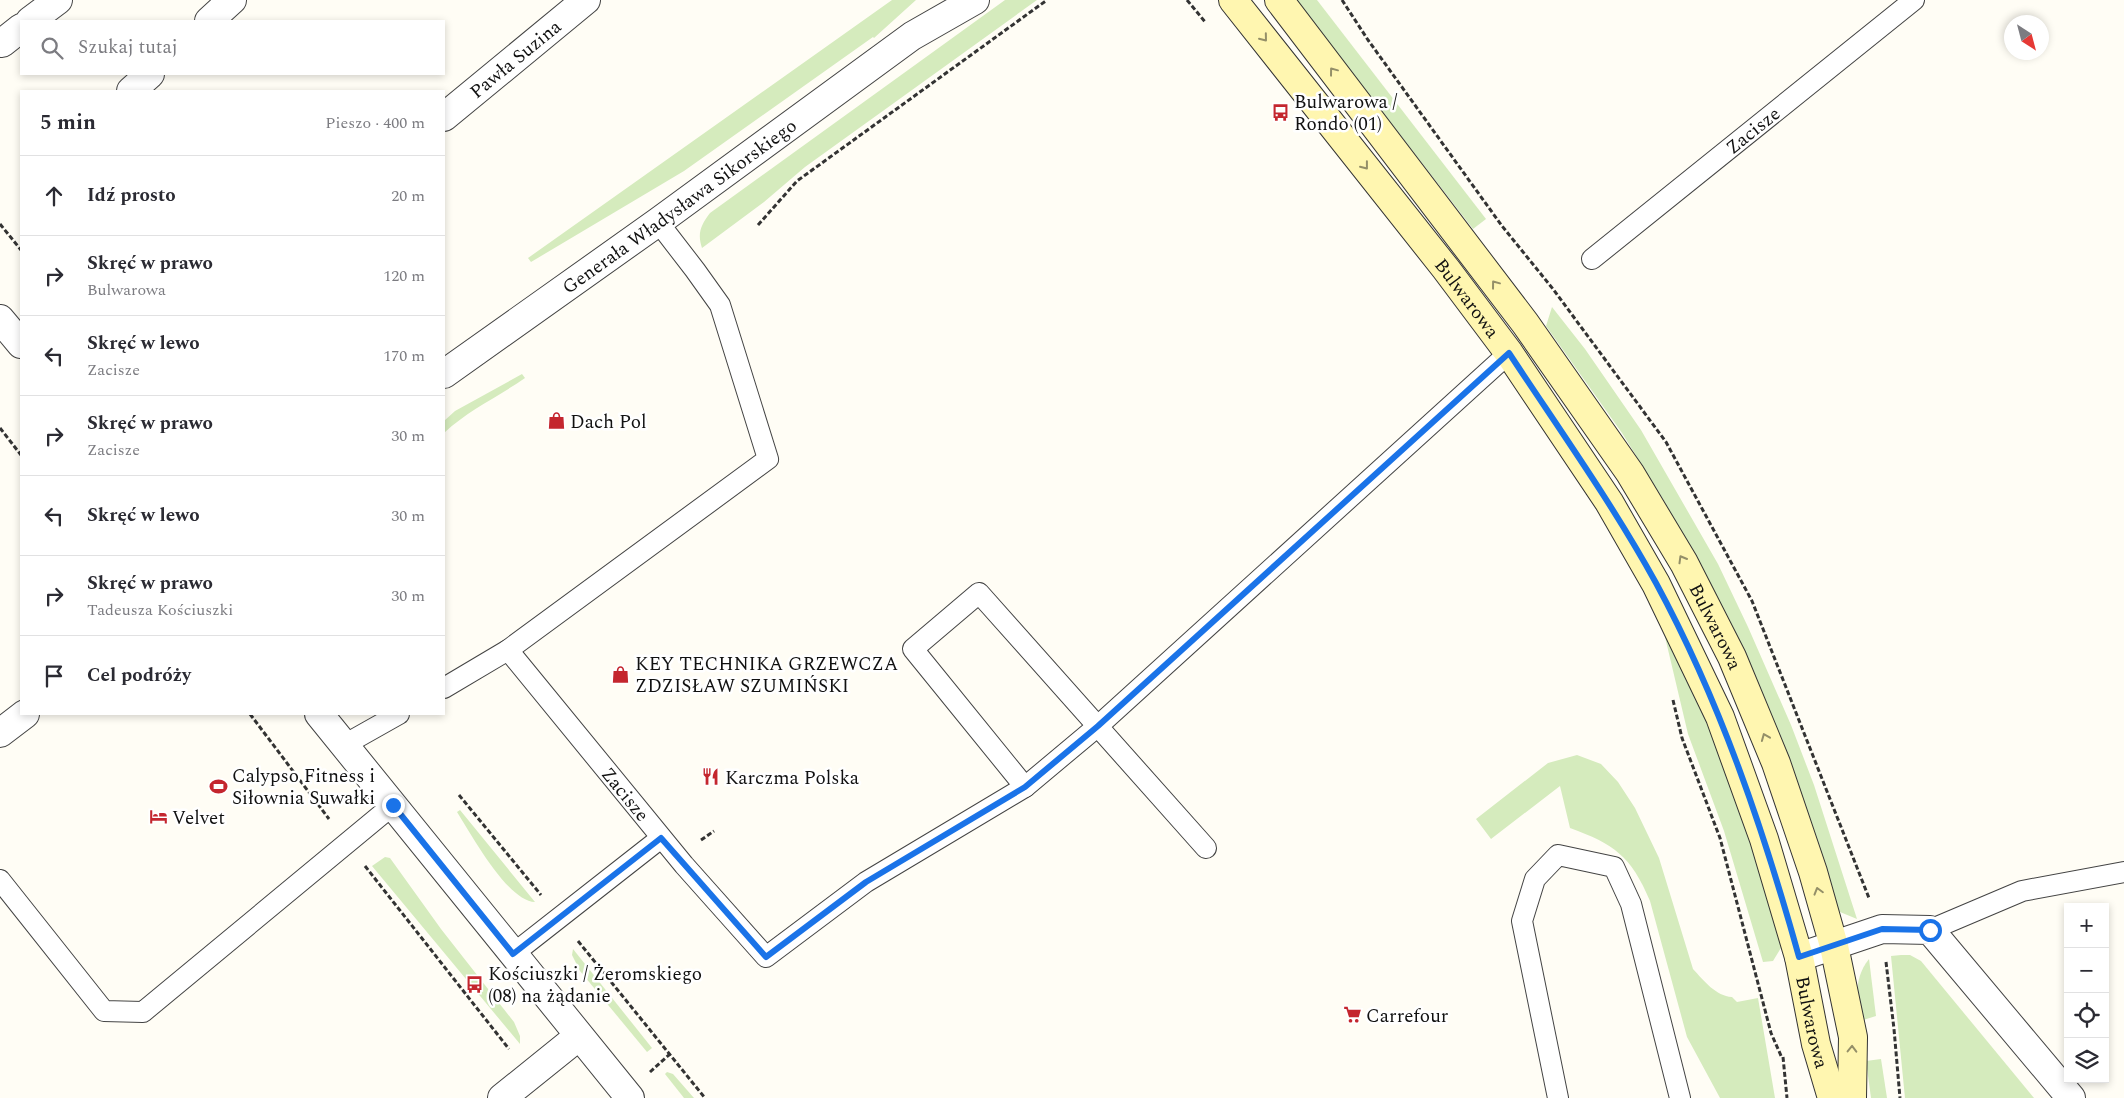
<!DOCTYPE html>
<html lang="pl">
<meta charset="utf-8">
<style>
:root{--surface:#fff;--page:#f2f2f3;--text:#2b2b33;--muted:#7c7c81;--line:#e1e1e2}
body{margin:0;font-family:Spectral,serif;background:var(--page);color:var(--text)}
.controls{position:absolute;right:15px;bottom:15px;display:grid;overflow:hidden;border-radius:0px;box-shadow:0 2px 8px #0003}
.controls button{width:45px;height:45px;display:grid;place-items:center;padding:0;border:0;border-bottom:1px solid var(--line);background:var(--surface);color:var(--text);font:25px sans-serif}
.compass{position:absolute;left:2004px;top:15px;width:45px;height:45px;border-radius:50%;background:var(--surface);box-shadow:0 2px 8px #0003;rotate:144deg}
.stop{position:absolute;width:15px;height:15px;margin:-11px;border:4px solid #1a73e8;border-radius:50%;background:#fff}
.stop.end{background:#1a73e8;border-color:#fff;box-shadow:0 1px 5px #0008}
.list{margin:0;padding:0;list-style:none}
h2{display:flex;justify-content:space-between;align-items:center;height:65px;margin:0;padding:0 20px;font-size:21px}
h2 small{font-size:16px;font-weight:400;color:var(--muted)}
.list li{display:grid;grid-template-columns:32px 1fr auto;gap:15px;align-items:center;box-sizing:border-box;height:80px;padding:0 20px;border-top:1px solid var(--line)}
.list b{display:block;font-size:19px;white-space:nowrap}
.list p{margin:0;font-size:16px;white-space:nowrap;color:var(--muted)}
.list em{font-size:16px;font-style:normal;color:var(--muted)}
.icon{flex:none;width:28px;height:28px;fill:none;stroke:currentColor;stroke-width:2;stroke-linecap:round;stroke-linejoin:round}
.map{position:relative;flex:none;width:2124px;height:1098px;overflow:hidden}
.search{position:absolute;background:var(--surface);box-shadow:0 2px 8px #0003;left:20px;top:20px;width:425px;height:55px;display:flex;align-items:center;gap:12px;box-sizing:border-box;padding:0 18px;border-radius:0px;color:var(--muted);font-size:19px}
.panel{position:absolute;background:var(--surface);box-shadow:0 2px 8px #0003;left:20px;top:90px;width:425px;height:625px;border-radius:0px}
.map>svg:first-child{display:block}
.green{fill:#d5ebbd}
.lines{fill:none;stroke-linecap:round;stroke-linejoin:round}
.service-casing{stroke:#444;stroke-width:22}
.minor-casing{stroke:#444;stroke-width:30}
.tertiary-casing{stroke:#444;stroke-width:30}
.secondary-casing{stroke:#333;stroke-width:30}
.path{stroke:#333;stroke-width:3;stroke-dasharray:5 2.5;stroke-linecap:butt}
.service{stroke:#fff;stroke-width:20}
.minor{stroke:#fff;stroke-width:28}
.tertiary{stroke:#fff;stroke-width:28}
.secondary{stroke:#fff6b0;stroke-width:28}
.oneway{stroke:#948f68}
.route{stroke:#1a73e8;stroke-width:6}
.labels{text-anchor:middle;stroke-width:5;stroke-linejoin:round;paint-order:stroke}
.street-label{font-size:19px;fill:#111;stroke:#fff}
.poi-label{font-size:19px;fill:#111;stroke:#fff;text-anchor:start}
</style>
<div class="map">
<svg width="2124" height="1098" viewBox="0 0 2124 1098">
<rect width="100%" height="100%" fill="#fffdf5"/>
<g class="green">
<path d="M892,0h24l-42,38 -1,-1 -189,134 -153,91 -3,-4z"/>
<path d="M1005,0h32l-232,167 -41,35 -62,46c-5,-15 -1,-23 8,-35z"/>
<path d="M1296,0h21l169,219 -13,10z"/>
<path d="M1552,307l33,42 56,81 77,134 30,63 43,98 23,60 43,134 -17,-7 -7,-9 -127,-326 -43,-78 -41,-66 -76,-107z"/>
<path d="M522,374l3,4c-27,19 -57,32 -81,55v-12l11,-10z"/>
<path d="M1661,620l44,94 33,84 46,145 -11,18 -10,1 -39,-131 -36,-97z"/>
<path d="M1577,755l24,9 17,18 17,26 24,50 34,111c11,12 23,27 39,28l5,5 21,-4 17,100h-55l-33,-61 -37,-136c-19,-45 -36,-57 -80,-73l-10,-42 -69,53 -15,-20 72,-56z"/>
<path d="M460,810l75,92c-27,0 -64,-68 -78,-90z"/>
<path d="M385,857l5,1 51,71 73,93 6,14v8l-148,-178z"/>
<path d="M573,949l79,99 -5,4 -67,-81 -8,-16z"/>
<path d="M1901,955h9l11,6 113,137h-129l-14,-142z"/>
<path d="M1869,959l7,57 -16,5c-4,-23 -6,-43 9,-62z"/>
<path d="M1881,1059l6,39h-16l-5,-37z"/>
<path d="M667,1072l6,2 21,24h-10l-19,-24z"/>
</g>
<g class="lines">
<defs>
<g id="service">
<path id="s1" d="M1592,259l322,-259"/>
<path id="s2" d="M508,650l176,215 82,92 100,-75 159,-95 73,-61 411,-373"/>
<path d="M444,688l64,-38 260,-191 -48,-154 -25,-35 -37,-48"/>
<path d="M344,745l55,-31"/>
<path d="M1025,787l-112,-138 66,-56 227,255"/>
<path d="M0,880l104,131 39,1 250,-207"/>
<path d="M1930,930l92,-39 102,-19"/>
<path d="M513,954l148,-116"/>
<path d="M1558,1098l-36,-177 13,-42 23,-24 56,12 17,37 49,194"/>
</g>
<g id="minor">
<path d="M30,21l28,-21"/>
<path d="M209,21l23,-21"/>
<path d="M2,43l19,-15"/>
<path d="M131,91l19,-17"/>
<path id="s3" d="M444,117l142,-117"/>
<path d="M1799,957l83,-28 48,1 141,168"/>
<path d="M502,1098l77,-62"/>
</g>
<g id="tertiary">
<path d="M0,319l21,25"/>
<path id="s4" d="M444,374l214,-152 254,-186 63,-36"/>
<path d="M319,714l311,384"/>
<path d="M0,733l25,-19"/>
</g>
<g id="secondary">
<path id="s5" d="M1233,0l213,269 63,84 100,149 47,82 64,133 44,122 35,118 17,87 16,54"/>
<path id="s6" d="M1279,0l246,323 105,150 54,90 48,94 44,106 37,109 21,74 19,91 -1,61"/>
</g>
</defs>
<use href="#service" class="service-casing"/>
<use href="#minor" class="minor-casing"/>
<use href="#tertiary" class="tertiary-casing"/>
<use href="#secondary" class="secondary-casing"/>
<g class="path">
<path d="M1187,0l19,23"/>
<path d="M1342,0l26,40 134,186 51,63 113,153 86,159 117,297"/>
<path d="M0,224l21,26"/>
<path d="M758,225l39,-44 250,-181"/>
<path d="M0,428l21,27"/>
<path d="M1673,700l9,38 38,100 51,195 11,25"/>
<path d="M250,714l79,105"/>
<path d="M459,795l82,100"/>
<path d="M701,840l13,-9"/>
<path d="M365,866l144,183"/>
<path d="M578,941l127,157"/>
<path d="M1886,962l8,67 6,69"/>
<path d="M1783,1057l4,41"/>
<path d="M650,1072l20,-18"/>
</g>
<use href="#service" class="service"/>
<use href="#minor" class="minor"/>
<use href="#tertiary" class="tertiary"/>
<use href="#secondary" class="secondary"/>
</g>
<defs><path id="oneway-chevron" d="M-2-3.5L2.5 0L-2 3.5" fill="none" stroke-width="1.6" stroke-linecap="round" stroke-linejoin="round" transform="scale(1.25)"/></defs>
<g class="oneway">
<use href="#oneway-chevron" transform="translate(1264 38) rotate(51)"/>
<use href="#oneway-chevron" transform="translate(1333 71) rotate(-127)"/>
<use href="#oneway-chevron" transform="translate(1365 166) rotate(52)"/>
<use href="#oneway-chevron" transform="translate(1495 284) rotate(-127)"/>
<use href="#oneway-chevron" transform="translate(1682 559) rotate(-120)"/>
<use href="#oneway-chevron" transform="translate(1765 737) rotate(-112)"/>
<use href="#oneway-chevron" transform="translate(1818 891) rotate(-106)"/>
<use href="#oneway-chevron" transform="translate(1852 1049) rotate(-89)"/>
</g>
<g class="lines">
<path class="route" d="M393,805l120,149 148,-116 105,119 100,-75 159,-95 73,-61 411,-373c50,76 103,150 147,230 64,118 107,245 143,374l83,-28 48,1"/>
</g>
<defs>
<symbol id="bus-bare" viewBox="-9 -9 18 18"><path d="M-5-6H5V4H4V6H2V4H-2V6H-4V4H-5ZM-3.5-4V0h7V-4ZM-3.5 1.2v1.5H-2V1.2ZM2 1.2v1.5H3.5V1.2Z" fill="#c4262e" stroke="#fff" stroke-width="2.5" paint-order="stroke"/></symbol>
<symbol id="shop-bare" viewBox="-9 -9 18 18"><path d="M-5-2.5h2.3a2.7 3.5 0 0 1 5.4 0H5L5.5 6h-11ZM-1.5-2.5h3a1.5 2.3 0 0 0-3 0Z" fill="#c4262e" stroke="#fff" stroke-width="2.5" paint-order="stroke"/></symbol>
<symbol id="restaurant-bare" viewBox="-9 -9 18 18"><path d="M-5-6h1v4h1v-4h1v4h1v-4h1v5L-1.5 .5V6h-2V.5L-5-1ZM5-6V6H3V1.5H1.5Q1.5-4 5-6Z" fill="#c4262e" stroke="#fff" stroke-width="2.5" paint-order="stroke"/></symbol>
<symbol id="stadium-bare" viewBox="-9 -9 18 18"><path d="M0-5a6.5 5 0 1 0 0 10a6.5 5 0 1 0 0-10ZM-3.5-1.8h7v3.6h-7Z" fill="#c4262e" stroke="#fff" stroke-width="2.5" paint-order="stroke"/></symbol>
<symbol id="hotel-bare" viewBox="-9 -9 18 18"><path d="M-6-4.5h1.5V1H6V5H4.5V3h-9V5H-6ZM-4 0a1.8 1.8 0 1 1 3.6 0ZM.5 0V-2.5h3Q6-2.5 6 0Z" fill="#c4262e" stroke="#fff" stroke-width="2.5" paint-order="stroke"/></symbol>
<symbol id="supermarket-bare" viewBox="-9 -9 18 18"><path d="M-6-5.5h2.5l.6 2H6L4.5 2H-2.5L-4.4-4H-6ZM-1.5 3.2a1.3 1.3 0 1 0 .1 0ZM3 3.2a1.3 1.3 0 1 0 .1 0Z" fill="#c4262e" stroke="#fff" stroke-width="2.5" paint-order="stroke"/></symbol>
</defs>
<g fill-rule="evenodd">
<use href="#bus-bare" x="1268" y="100" width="25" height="25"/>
<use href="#shop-bare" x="544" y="408" width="25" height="25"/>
<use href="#shop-bare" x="608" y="662" width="25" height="25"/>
<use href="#restaurant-bare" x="698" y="764" width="25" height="25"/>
<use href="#stadium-bare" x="206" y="774" width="25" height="25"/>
<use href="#hotel-bare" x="146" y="804" width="25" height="25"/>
<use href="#bus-bare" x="462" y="972" width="25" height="25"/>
<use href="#supermarket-bare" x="1340" y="1002" width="25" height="25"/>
</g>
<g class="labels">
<g class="street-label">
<text dy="7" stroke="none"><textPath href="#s3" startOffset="92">Pawła Suzina</textPath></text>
<text dy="7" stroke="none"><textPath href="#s1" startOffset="206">Zacisze</textPath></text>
<text dy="7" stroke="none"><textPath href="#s4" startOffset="289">Generała Władysława Sikorskiego</textPath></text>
<text dy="7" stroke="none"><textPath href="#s5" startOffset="379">Bulwarowa</textPath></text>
<text dy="7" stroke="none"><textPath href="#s6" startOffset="765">Bulwarowa</textPath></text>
<text dy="7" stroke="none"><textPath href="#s2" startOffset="186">Zacisze</textPath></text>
<text dy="7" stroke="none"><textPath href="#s5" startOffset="1189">Bulwarowa</textPath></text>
</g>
<g class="poi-label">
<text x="1294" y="108">Bulwarowa /<tspan x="1294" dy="22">Rondo (01)</tspan></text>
<text x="570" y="428">Dach Pol</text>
<text x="635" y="670">KEY TECHNIKA GRZEWCZA<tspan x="635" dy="22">ZDZISŁAW SZUMIŃSKI</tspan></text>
<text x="232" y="782">Calypso Fitness i<tspan x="232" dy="22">Siłownia Suwałki</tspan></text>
<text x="725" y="784">Karczma Polska</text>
<text x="172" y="824">Velvet</text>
<text x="488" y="980">Kościuszki / Żeromskiego<tspan x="488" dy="22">(08) na żądanie</tspan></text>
<text x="1366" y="1022">Carrefour</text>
</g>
</g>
</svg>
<div class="controls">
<button>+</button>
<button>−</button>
<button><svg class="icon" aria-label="locate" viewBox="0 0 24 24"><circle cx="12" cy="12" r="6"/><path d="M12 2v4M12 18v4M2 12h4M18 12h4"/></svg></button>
<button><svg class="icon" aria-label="layers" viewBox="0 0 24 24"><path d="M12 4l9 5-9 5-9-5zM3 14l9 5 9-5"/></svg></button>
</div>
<svg class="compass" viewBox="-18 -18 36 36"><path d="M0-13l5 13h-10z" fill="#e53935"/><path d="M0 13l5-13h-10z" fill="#7c7c81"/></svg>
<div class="stop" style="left:1930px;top:930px"></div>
<div class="stop end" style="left:393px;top:805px"></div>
<div class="search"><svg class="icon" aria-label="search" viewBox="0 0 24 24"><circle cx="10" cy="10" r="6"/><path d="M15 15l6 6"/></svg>Szukaj tutaj</div>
<section class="panel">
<h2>5 min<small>Pieszo · 400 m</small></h2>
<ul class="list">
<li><svg class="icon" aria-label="ahead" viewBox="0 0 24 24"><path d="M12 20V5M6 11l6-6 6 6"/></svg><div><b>Idź prosto</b></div><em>20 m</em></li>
<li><svg class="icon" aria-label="right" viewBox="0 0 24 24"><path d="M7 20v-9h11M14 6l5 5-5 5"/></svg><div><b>Skręć w prawo</b><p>Bulwarowa</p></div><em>120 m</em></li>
<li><svg class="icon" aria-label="left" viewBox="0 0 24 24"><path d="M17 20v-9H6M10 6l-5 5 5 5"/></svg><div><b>Skręć w lewo</b><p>Zacisze</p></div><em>170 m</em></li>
<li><svg class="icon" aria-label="right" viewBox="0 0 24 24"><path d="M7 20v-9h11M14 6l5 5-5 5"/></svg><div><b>Skręć w prawo</b><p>Zacisze</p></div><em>30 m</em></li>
<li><svg class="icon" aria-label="left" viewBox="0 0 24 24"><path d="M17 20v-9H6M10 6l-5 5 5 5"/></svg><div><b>Skręć w lewo</b></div><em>30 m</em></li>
<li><svg class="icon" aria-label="right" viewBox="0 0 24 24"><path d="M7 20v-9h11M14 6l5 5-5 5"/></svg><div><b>Skręć w prawo</b><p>Tadeusza Kościuszki</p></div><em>30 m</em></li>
<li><svg class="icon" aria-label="arrive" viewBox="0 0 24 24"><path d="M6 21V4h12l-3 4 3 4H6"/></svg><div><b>Cel podróży</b></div></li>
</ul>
</section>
</div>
